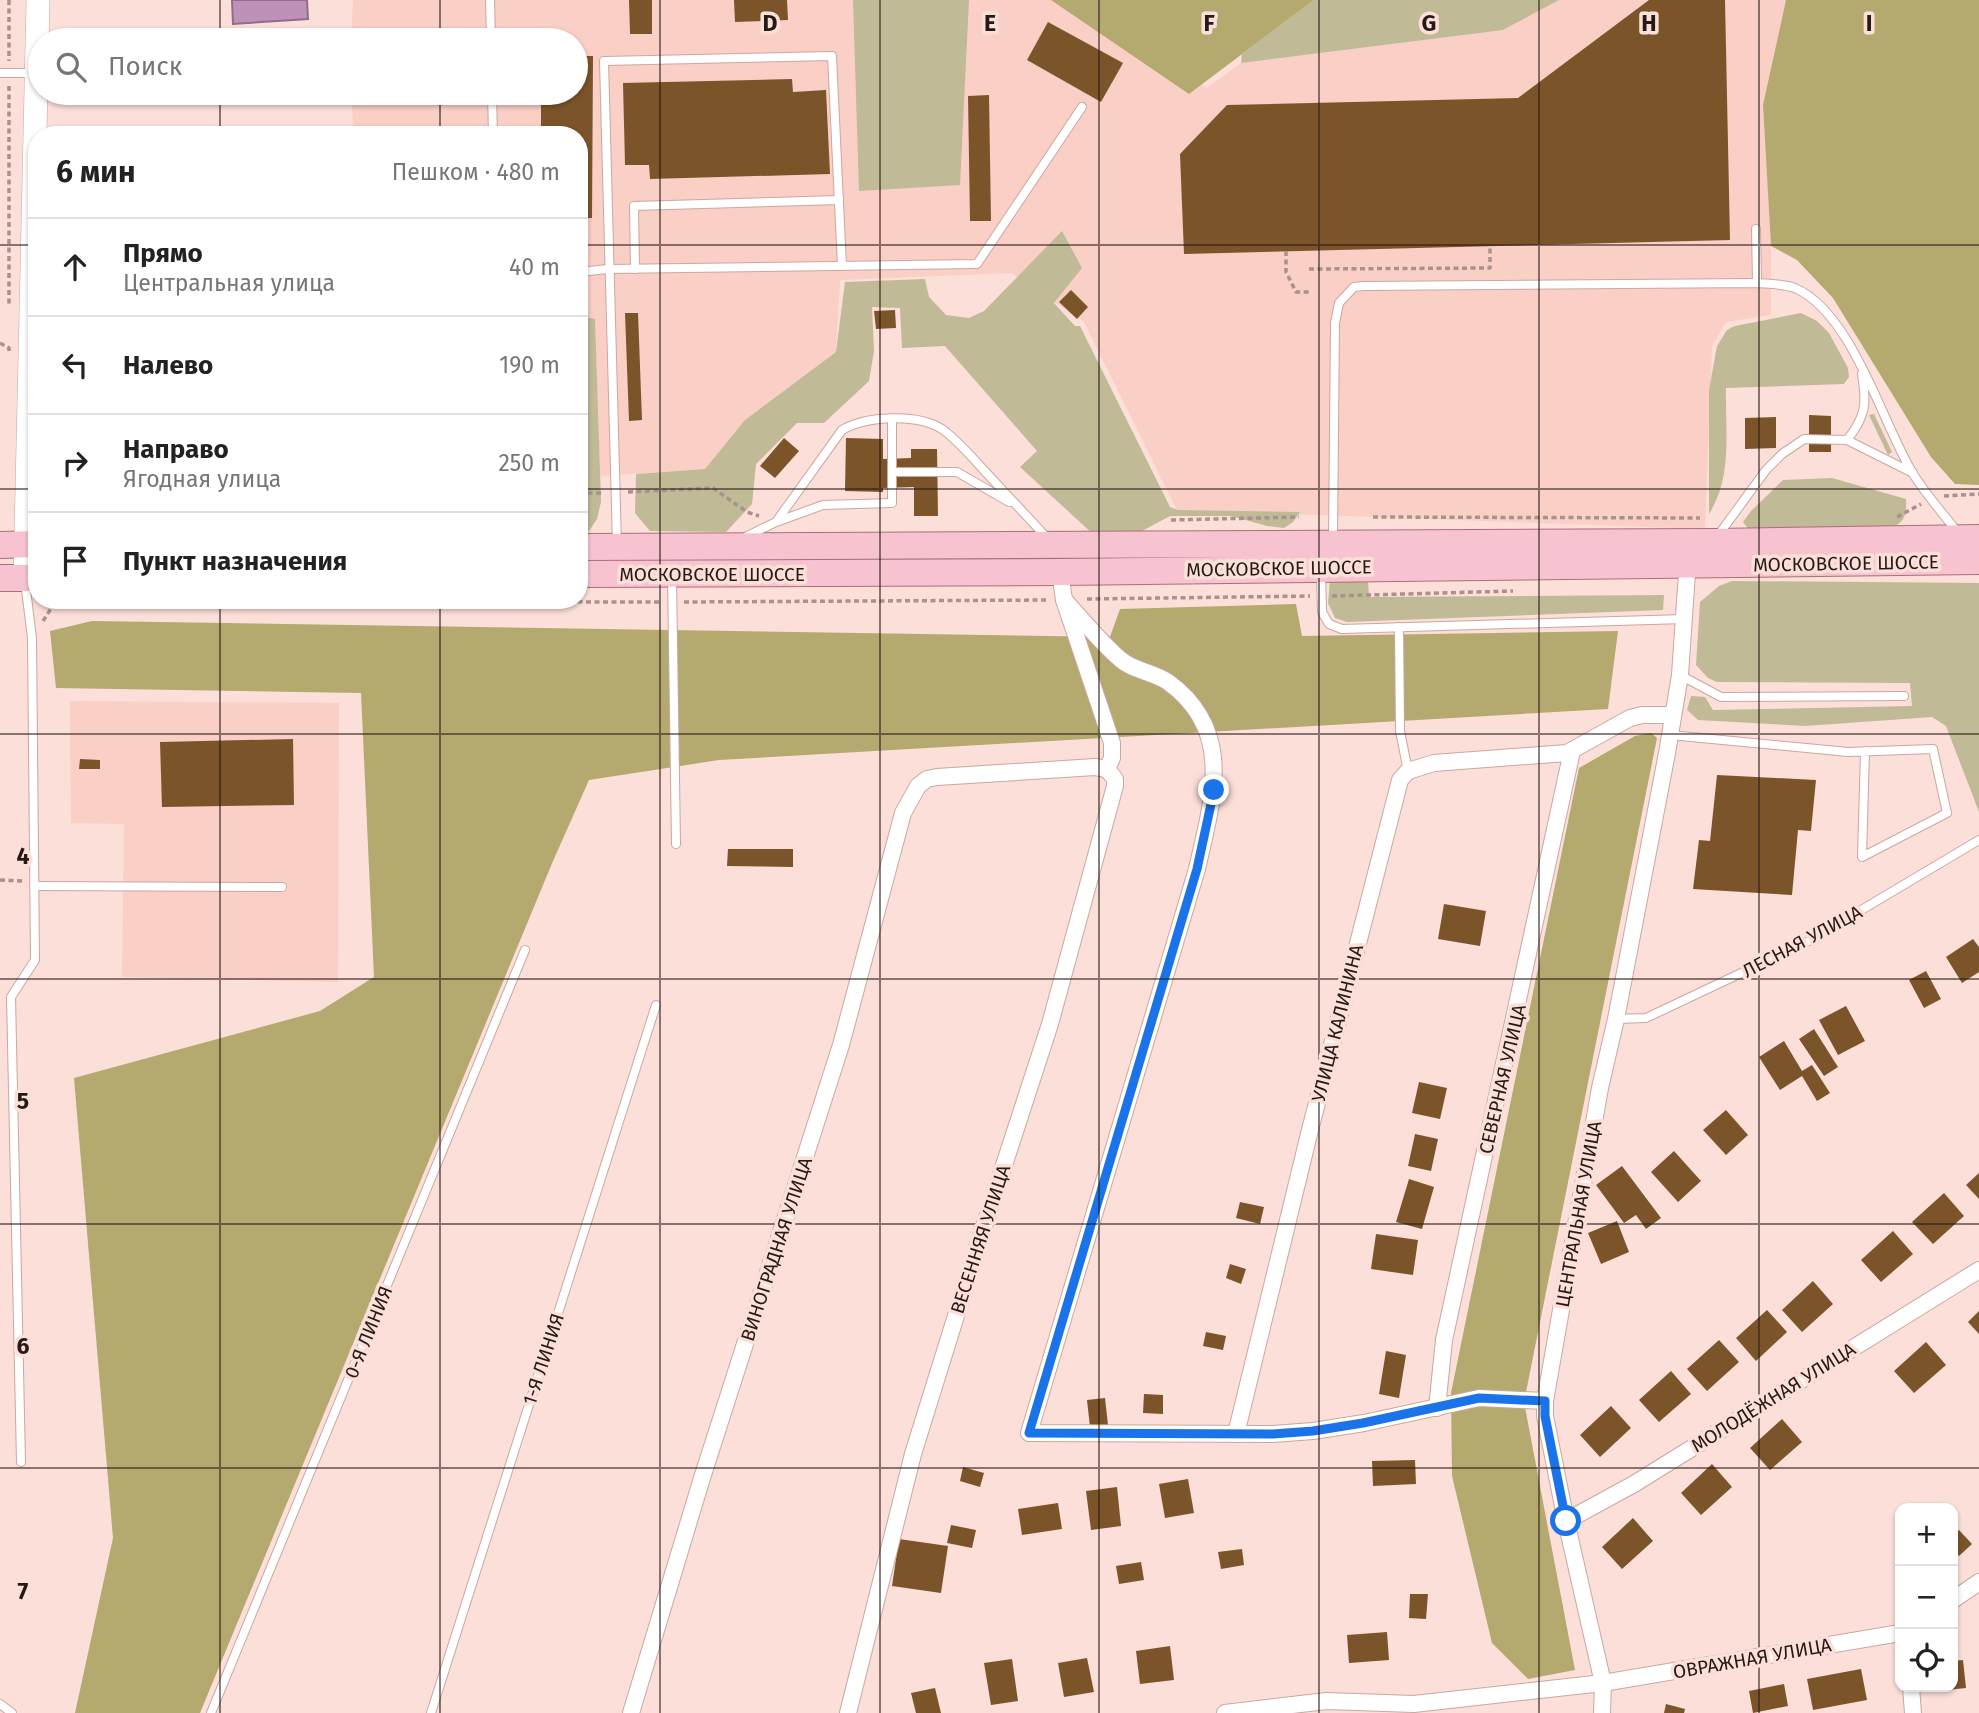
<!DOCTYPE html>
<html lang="ru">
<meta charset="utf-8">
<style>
:root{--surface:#fff;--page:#f2f2f2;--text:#222;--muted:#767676;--line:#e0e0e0}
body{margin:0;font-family:"Fira Sans",sans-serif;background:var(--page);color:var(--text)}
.controls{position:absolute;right:21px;bottom:21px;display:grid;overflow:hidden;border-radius:14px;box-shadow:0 2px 5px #0004}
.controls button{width:63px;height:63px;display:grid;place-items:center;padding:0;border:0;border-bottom:2px solid var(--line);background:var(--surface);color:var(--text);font:35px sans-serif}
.stop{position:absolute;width:21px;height:21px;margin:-16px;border:5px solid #1a73e8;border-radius:50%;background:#fff}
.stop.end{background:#1a73e8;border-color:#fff;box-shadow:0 2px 7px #0008}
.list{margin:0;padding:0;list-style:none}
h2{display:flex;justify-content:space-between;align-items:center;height:91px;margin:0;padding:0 28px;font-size:30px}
h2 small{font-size:23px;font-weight:400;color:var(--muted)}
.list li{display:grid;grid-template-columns:46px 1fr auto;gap:21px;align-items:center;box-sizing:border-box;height:98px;padding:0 28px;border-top:2px solid var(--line)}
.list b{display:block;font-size:26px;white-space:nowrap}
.list p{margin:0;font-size:23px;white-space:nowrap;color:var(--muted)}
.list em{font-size:23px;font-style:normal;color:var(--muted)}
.icon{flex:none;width:38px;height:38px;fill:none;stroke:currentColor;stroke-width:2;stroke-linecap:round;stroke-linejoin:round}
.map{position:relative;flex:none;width:1979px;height:1713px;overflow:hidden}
.search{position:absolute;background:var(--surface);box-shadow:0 2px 5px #0004;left:28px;top:28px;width:560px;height:77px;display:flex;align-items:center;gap:18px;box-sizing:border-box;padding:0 24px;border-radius:38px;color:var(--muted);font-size:26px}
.panel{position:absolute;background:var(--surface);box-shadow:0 2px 5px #0004;left:28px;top:126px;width:560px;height:483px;border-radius:28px}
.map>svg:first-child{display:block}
.built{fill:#facfc5}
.green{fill:#c1ba96}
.forest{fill:#b4a96f}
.water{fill:#be91ba;stroke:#906d89;stroke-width:2}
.building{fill:#7c542a}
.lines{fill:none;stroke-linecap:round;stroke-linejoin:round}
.service-casing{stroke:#c9a8a0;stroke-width:10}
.minor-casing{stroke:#c9a8a0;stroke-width:18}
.secondary-casing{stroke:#c9a8a0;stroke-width:24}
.primary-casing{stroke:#ab6e7c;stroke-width:28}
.path{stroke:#a8928d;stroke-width:3.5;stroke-dasharray:5 3.5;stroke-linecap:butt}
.service{stroke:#fff;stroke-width:8}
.minor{stroke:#fff;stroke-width:16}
.secondary{stroke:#fff;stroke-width:23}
.primary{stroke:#f7c3d1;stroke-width:26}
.route{stroke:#1a73e8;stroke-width:9}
.grid{fill:none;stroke:#261a17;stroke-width:2;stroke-opacity:0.55}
.labels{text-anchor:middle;stroke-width:7;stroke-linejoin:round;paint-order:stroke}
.street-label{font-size:19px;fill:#261a17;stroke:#fbdfd8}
.grid-label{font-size:23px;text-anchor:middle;font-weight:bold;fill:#261a17;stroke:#fbdfd8;stroke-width:7;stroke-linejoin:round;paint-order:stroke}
</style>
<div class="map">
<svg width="1979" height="1713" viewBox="0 0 1979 1713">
<rect width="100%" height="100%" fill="#fbdfd8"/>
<g class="built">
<path d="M353,0h718l136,88 34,-25 87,-15 175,-18 56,-30h227l-23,105 8,141v69l-45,7 -14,24 -7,183 -528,-19 -93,-188 -73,-49 -171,7 -4,72 -91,68 -40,49 -105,7 -5,-157 -16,-3v-181h-225l-3,-42h225v-53h-225z"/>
<path d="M70,701l269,2 -1,279 -216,-5 2,-153 -53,-1z"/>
</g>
<g class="green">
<path d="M853,0h116l-9,185 -101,6z"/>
<path d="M1314,0h245l-56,30 -262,33 1,-9z"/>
<path d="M1062,231l20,37 -28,35 21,23h5l90,181 8,3 122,2 -7,10 -9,6 -17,-2 -36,-10h-61l-28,15 -48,4 -74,-68 17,-16 -92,-105 -43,2 -2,-40 -28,-1 2,44 -5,30 -45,42h-27l-41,41 -4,40 -26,28 -76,-1 -15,-18 1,-39 69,-5 40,-49 91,-68 9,-70 80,-3 4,18 17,18 23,3 15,-7z"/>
<path d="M1801,313l16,8 12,12 19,35 1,9 -5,7 -118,4c-1,44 7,88 -17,126v-124l8,-44 10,-16 8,-4z"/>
<path d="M579,316l16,3 6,183 -4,17 -8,12h-10z"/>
<path d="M1874,414l18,38 -4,3 -19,-40z"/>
<path d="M1832,478l74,21c1,15 -1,22 -14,29l-143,2 -6,-8 8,-11 32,-31z"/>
<path d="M1330,581h38l1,16 295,-2 -1,15 -316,12 -12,-4 -7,-15z"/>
<path d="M1732,581l247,2v229l-33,-86 -14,-9 -127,9 -107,-6 -11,-10 4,-14 14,1 8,13 199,-4 -2,-23 -193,-1 -9,-4 -12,-13 4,-63 19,-16z"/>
</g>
<g class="forest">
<path d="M1051,0h263l-125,94z"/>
<path d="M1786,0h193v485l-24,-1 -24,-27 -98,-159 -36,-38 -26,-14 -8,-141z"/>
<path d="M1296,604l6,32 316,-5 -10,78 -889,51 -130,20 -36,81 -353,852h-125l38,-175 -39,-460 246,-67 54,-34 -13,-284 -305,-5 -6,-57 42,-10 1018,16 10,-28z"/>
<path d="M1651,733l6,5 -133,664 51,268 -47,9 -36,-36 -40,-167 -1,-83 128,-625 56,-32z"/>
</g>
<path class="water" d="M232,0h75l1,19 -75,5z"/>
<g class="building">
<path d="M629,0h23v34h-22z"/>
<path d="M734,0h53l1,20 -53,2z"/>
<path d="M1649,0h76l5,240 -546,14 -4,-100 47,-49 291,-7z"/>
<path d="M1048,22l75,41 -22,39 -74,-42z"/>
<path d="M576,56h17l-1,162h-13v-83h-38v-42h35z"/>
<path d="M792,79l1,13 33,-2 4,84 -180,5 -1,-14h-24l-2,-82z"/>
<path d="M989,95l2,126h-21l-2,-125z"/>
<path d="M1071,290l17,17 -11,12 -18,-17z"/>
<path d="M895,310l1,18 -20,1 -2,-18z"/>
<path d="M625,313h13l4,107 -13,1z"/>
<path d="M1809,415l22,1v36h-22z"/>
<path d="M1776,417v31l-31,1v-31z"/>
<path d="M784,438l15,13 -24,27 -15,-12z"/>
<path d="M846,438l37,1v20l28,-1v-9h26l1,67h-24v-29l-31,1v4l-38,-1z"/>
<path d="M293,739l1,66 -132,2 -2,-65z"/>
<path d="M80,759l20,1v9h-21z"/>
<path d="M1717,775l99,5 -5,51 -13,-1 -6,65 -99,-6 6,-49 11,1z"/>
<path d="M728,849h65v18l-66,-1z"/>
<path d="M1444,904l42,7 -6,35 -42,-7z"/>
<path d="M1973,939l6,8v25l-17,11 -16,-26z"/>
<path d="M1926,971l15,28 -17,9 -15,-28z"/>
<path d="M1846,1006l19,35 -27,14 -19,-35z"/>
<path d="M1814,1029l24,38 -14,9 -25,-37z"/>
<path d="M1784,1041l18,30 10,-6 18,28 -13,8 -15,-25 -22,14 -21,-33z"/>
<path d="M1419,1082l28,6 -7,31 -28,-6z"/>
<path d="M1726,1110l22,25 -22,20 -23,-25z"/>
<path d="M1415,1134l23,5 -7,32 -23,-5z"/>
<path d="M1674,1151l27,30 -23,21 -27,-30z"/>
<path d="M1622,1166l39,52 -15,11 -10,-14 -12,8 -28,-38z"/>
<path d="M1979,1173v26l-13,-14z"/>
<path d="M1409,1179l25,8 -12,42 -26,-7z"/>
<path d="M1944,1193l20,23 -31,28 -21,-22z"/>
<path d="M1240,1202l24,5 -4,17 -24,-6z"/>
<path d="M1617,1221l12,31 -28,12 -13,-31z"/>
<path d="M1893,1231l20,23 -32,28 -20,-22z"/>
<path d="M1376,1234l42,6 -5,35 -42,-6z"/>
<path d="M1230,1264l16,5 -5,15 -15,-6z"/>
<path d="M1813,1281l20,23 -31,28 -20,-22z"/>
<path d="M1767,1310l20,22 -31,29 -20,-23z"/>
<path d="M1979,1311v23l-11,-12z"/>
<path d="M1206,1332l20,4 -3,14 -20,-4z"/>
<path d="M1719,1340l20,22 -32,29 -20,-22z"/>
<path d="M1926,1342l20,23 -32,28 -20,-22z"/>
<path d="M1386,1351l20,4 -7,43 -20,-4z"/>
<path d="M1671,1371l20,23 -32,28 -20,-22z"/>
<path d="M1144,1394l19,1v19l-20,-1z"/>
<path d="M1105,1398l3,27 -18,2 -3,-27z"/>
<path d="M1611,1406l20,22 -31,29 -20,-22z"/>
<path d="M1782,1419l20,23 -32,28 -20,-22z"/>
<path d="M1415,1460l1,24 -43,2 -1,-25z"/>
<path d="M1712,1464l20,23 -31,28 -20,-22z"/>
<path d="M963,1467l21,6 -4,14 -20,-6z"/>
<path d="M1188,1479l6,34 -29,5 -6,-34z"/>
<path d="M1117,1487l4,39 -30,4 -5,-39z"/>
<path d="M1058,1503l4,26 -40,6 -4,-26z"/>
<path d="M1633,1518l20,23 -31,28 -20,-22z"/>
<path d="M951,1525l25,5 -4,18 -25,-5z"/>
<path d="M1959,1530l13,14 -13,12 -6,-8v-12z"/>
<path d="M899,1539l49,7 -7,47 -49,-7z"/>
<path d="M1242,1549l2,16 -23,4 -3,-17z"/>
<path d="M1141,1562l3,18 -25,4 -3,-18z"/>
<path d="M1410,1594h18l-2,25 -17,-1z"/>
<path d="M1387,1632l2,28 -40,3 -2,-28z"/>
<path d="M1170,1646l4,34 -34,4 -4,-33z"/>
<path d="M1087,1658l7,34 -30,5 -6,-34z"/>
<path d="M1012,1659l6,42 -27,4 -7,-42z"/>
<path d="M1963,1660l3,28 -30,3 -1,-4h18v-26z"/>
<path d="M1861,1669l6,31 -54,10 -6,-31z"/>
<path d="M1784,1684l4,22 -35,7 -4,-22z"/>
<path d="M935,1688l6,25h-25l-5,-20z"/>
<path d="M1666,1704l19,5 -1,4h-20z"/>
</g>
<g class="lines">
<defs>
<g id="service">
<path d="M490,0l1,40"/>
<path d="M0,73h34"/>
<path d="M492,93l1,42"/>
<path d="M1756,229l1,54"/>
<path d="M635,269l-1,-63 205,-6"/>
<path d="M579,272l29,-3 369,-5 105,-157"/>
<path d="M1847,440c19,-24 20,-36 15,-66"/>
<path d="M892,472h65l52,30"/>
<path d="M776,522l47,-17 69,-2v-83"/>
<path d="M1717,537l49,-67 16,-16 22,-15 43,1 66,33"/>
<path d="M743,538l33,-16 66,-92c24,-14 75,-17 100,-1 14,10 27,25 39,38 22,24 45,48 67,72"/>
<path d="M1333,540l2,-217 4,-20 15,-16 9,-1 394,-3c12,1 27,1 38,5 57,25 87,134 117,184 13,22 31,41 46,61"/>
<path d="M617,544l-13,-483 228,-5 10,210"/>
<path d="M1321,572l1,40 7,12 13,5 342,-10"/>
<path d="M672,577l4,267"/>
<path d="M1399,627l1,104 8,40"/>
<path d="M1680,675l41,22 183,-1"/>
<path d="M1670,735l178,17 85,-3 14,64 -85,44 3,-106"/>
<path d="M34,886l248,1"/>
<path d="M1616,1019l30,-1 165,-78 168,-100"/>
<path d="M21,1462l-10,-465 24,-37 -3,-322 -7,-57"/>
<path d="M0,1704l12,9"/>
<path d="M211,1713l314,-763"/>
<path d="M431,1713l225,-708"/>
</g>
<g id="minor">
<path d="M1060,572l4,28 48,143v15l-5,11"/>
<path d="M1064,600c18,19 36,42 56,59 13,12 34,13 48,23 68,49 44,119 29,187l-168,564 244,1 40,-3 51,-8 115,-25 66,3"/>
<path d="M1437,1408l7,-68 128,-589"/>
<path d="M1236,1434l73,-300 91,-354 8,-9 26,-8 133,-10 63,-35 12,-3h31"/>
<path d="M1566,1521l68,-37 345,-214"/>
<path d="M1953,1600l26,-18"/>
<path d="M1911,1687l2,26"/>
<path d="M631,1713l71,-235 139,-433 62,-232 15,-27 9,-7 10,-2 158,-10 12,2"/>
<path d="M848,1713l65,-259 65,-209 72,-221 65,-238v-7l-8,-10"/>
<path d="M1225,1713l101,-12 88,3 189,-21 297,-50"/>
<path d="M1602,1713l1,-30 -37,-162 -21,-105v-15l55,-313 16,-69 51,-266 13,-78 8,-117"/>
</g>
<path id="secondary" d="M25,578l13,-578"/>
<g id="primary">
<path d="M0,545l37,-1"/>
<path d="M579,547l1135,-5 265,-4"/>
<path d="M579,574l481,-2 919,-11"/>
<path d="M0,578h37"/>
</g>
</defs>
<use href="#service" class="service-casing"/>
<use href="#minor" class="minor-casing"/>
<use href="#secondary" class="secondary-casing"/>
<use href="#primary" class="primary-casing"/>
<g class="path">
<path d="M9,0v61"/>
<path d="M9,86v220"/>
<path d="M1286,251v21l10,20h13"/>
<path d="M1309,269l181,-1v-22"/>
<path d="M0,343l9,5v3"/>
<path d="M628,492l85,-4 34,24 12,4"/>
<path d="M579,493h24"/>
<path d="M1944,496l35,-2"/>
<path d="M1373,517l327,1"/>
<path d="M1897,517l24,-13"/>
<path d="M1171,520l128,-3"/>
<path d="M1332,596l181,-5"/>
<path d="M1087,599l223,-3"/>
<path d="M684,602l363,-2"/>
<path d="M43,621l11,-17 19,-3 586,1"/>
<path d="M0,880l22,1"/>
</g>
<use href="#service" class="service"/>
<use href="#minor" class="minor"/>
<use href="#secondary" class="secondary"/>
<use href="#primary" class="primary"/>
</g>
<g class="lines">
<path class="route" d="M1214,790l-17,79 -168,564 244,1 40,-3 50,-8 116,-25 66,3v15l21,105"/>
</g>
<path class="grid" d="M220,0v40M440,0v40M660,0v1713M880,0v1713M1099,0v1713M1319,0v1713M1539,0v1713M1759,0v1713M220,93v42M440,93v42M0,245h37M579,245h1400M0,489h37M579,489h1400M220,600v1113M440,600v1113M0,734h1979M0,979h1979M0,1224h1979M0,1468h1979"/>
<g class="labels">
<g class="street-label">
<text transform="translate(1846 563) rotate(-1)" y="7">МОСКОВСКОЕ ШОССЕ</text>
<text transform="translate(1279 568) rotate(-1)" y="7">МОСКОВСКОЕ ШОССЕ</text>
<text x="712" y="581">МОСКОВСКОЕ ШОССЕ</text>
<text transform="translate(1802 941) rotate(-28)" y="7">ЛЕСНАЯ УЛИЦА</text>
<text transform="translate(1337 1023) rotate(-76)" y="7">УЛИЦА КАЛИНИНА</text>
<text transform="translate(1502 1079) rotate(-77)" y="7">СЕВЕРНАЯ УЛИЦА</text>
<text transform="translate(1578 1214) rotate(-80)" y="7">ЦЕНТРАЛЬНАЯ УЛИЦА</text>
<text transform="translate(980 1239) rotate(-72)" y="7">ВЕСЕННЯЯ УЛИЦА</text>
<text transform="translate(776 1249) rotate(-72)" y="7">ВИНОГРАДНАЯ УЛИЦА</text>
<text transform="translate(368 1332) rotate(-68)" y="7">0-Я ЛИНИЯ</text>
<text transform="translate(543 1359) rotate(-72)" y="7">1-Я ЛИНИЯ</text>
<text transform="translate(1773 1397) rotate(-32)" y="7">МОЛОДЁЖНАЯ УЛИЦА</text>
<text transform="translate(1752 1658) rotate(-10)" y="7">ОВРАЖНАЯ УЛИЦА</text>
</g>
</g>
<g class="grid-label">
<text x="770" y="31">D</text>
<text x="990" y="31">E</text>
<text x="1209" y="31">F</text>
<text x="1429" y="31">G</text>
<text x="1649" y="31">H</text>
<text x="1869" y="31">I</text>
<text x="23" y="864">4</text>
<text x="23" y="1109">5</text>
<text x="23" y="1354">6</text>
<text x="23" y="1599">7</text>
</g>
</svg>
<div class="controls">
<button>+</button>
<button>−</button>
<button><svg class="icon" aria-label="locate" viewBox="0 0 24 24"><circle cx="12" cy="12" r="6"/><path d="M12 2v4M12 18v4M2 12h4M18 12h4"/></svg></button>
</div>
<div class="stop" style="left:1566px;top:1521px"></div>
<div class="stop end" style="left:1214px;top:790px"></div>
<div class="search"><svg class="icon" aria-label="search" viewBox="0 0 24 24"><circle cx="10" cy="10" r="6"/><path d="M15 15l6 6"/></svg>Поиск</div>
<section class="panel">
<h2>6 мин<small>Пешком · 480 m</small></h2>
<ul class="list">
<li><svg class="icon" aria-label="ahead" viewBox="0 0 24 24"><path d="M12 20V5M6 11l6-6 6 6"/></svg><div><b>Прямо</b><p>Центральная улица</p></div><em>40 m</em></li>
<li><svg class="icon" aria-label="left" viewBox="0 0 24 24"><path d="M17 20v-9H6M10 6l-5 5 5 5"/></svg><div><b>Налево</b></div><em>190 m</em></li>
<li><svg class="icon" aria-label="right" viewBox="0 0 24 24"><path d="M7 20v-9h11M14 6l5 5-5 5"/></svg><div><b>Направо</b><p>Ягодная улица</p></div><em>250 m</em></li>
<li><svg class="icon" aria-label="arrive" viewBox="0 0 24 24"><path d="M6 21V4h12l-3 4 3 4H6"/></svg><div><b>Пункт назначения</b></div></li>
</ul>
</section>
</div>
